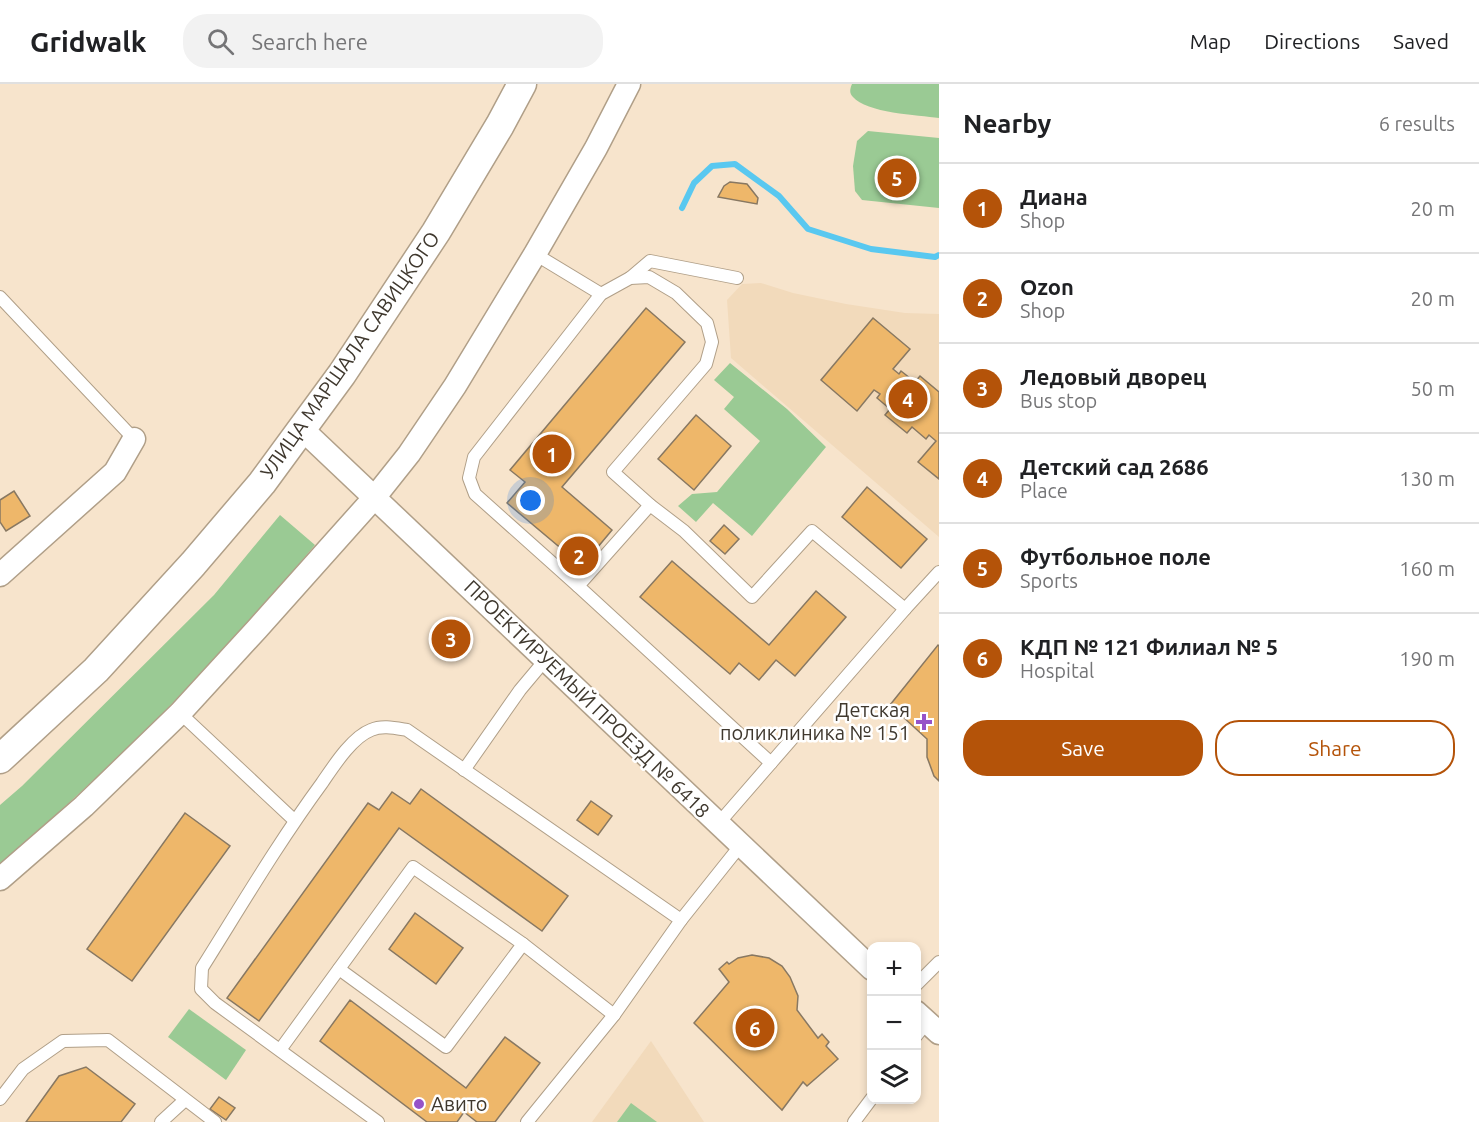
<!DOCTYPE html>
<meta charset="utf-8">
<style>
:root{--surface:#fff;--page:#f2f2f2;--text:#202124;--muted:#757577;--line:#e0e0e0;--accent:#b45309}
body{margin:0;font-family:Ubuntu,sans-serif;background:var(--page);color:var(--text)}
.controls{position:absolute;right:18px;bottom:18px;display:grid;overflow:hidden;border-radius:12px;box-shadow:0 3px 9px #0003}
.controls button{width:54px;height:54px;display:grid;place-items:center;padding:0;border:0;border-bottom:2px solid var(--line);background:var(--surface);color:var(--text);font:30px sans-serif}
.you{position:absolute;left:531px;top:417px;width:21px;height:21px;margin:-15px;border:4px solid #fff;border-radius:50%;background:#1a73e8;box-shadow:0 0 0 9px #1a73e833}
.badge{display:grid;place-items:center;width:39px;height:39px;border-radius:50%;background:var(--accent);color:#fff;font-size:20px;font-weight:700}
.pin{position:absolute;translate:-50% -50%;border:3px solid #fff;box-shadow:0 2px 6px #0006}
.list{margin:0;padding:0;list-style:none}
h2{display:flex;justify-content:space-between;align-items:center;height:78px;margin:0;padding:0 24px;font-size:26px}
h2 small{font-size:20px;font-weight:400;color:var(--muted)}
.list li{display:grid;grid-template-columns:39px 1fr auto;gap:18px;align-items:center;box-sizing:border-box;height:90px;padding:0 24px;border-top:2px solid var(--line)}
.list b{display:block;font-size:22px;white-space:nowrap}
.list p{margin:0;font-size:20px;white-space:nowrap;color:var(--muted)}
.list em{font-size:20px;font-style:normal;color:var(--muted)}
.actions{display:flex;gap:12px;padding:18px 24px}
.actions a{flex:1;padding:14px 0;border:2px solid var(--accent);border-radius:24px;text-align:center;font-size:21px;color:var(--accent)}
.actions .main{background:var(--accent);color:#fff}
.icon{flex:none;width:33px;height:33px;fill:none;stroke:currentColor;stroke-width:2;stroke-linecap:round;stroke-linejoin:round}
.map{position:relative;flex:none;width:939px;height:1038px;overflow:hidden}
header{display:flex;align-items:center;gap:36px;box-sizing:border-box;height:84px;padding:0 30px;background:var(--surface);border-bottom:2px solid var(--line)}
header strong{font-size:28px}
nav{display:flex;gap:33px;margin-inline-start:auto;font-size:21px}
.search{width:420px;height:54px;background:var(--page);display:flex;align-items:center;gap:15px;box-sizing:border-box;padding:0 21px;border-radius:24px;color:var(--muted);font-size:22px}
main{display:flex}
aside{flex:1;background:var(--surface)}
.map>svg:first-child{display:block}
.built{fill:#f2dabb}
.green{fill:#9aca94}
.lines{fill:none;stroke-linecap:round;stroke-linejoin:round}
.stream{stroke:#59c8f0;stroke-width:6}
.building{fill:#eeb76a;stroke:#887862;stroke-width:1.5}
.service-casing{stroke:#b09f88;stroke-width:14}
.minor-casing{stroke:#b09f88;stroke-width:25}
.tertiary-casing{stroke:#b09f88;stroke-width:31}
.service{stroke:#fff;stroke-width:12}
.minor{stroke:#fff;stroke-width:22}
.tertiary{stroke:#fff;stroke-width:28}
.poi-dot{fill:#9653c8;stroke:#fff;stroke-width:2}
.labels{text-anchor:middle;stroke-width:5;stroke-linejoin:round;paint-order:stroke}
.street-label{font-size:20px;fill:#3f382e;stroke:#fff}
.poi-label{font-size:20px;fill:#3f382e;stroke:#fff;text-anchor:end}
</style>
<header>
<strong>Gridwalk</strong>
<div class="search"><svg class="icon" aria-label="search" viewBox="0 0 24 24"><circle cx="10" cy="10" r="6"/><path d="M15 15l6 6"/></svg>Search here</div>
<nav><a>Map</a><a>Directions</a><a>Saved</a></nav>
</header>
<main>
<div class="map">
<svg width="939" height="1038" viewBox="0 0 939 1038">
<rect width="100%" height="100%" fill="#f7e4cc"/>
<g class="built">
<path d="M761,199l32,10 53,11 59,9 34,1v223l-208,-179 -4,-58 15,-16z"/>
<path d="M651,957l53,81h-112z"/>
</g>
<g class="green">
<path d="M852,0h87v34c-21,-3 -73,-5 -86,-21 -4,-4 -3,-8 -1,-13z"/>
<path d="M868,47l71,7v70l-77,-8 -7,-9 -2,-25 4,-25z"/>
<path d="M730,279l57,46 39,38 -74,89 -39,-33 -17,19 -18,-16 14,-12 25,-2 43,-51 -36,-32 10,-12 -20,-17z"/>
<path d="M280,431l35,30c-24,28 -47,57 -72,84 -75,82 -158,162 -243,235v-59l22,-19 192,-191z"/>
<path d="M189,925l57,41 -20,30 -58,-43z"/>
<path d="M631,1019l26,19h-40z"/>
</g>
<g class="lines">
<path class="stream" d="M682,124l12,-25 18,-17 23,-2 44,32 29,33 63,20 64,8 4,-2"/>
</g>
<g class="building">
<path d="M730,98l17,2 11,14 -1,6 -39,-7 6,-11z"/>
<path d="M646,224l39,34 -123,145 50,43 -30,36 -75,-63 18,-21 -15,-12z"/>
<path d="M873,234l37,31 -17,20 6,5 2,-3 14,11 5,-6 19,16v87l-21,-17 18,-21 -7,-6 -3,4 -14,-12 -5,6 -22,-18 5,-6 -13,-11 3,-4 -6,-4 -17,21 -36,-31z"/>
<path d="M696,331l35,31 -37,44 -36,-31z"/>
<path d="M867,403l60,52 -26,29 -59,-51z"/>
<path d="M14,407l16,25 -24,15 -6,-9v-22z"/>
<path d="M724,441l15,14 -14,15 -15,-13z"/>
<path d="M672,477l97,84 47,-54 30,26 -51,59 -19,-16 -17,20 -20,-17 -9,11 -90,-77z"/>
<path d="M938,561l1,1v135l-5,-5 -7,-19v-18l-37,-34z"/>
<path d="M421,705l147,107 -26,35 -143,-103 -140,193 -32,-23 141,-195 11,7 13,-18 18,12z"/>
<path d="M591,717l21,15 -14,19 -21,-15z"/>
<path d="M185,729l45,33 -98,135 -45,-32z"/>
<path d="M415,829l48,35 -27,36 -47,-35z"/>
<path d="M752,871l17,3 13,8 8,11 8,19 -1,14 21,28 4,-4 7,8 -3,4 12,13 -31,27 -4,-4 -21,28 -88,-87 35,-41 -10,-13 8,-7 2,2 9,-6z"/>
<path d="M350,916l116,88 39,-51 35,26 -45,59h-18l-13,-10 -7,10h-30l-107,-81z"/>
<path d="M86,983l49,37 -14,18h-95l33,-46z"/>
<path d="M219,1013l16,11 -9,12 -16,-11z"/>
</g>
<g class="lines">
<defs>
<g id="service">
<path d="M535,170l66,40"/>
<path d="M649,193l27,16 31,30 5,19 -6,22 -93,108 37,33 34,26 68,66 60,-66 93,78 -134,154 -193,-177 -103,-92 -6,-16 5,-21 127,-163 29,-16z"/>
<path d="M630,194l20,-17 87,17"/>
<path d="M0,213l134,142"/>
<path d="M578,502l72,-81"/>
<path d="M905,525l34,-37"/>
<path d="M180,629l114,107"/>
<path d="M464,686l56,-80 26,-31"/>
<path d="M718,740l53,-61"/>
<path d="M681,836l59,-74"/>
<path d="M339,885l107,78 77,-103"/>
<path d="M916,901l23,-23"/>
<path d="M916,952l11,-14"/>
<path d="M280,966l133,-183 110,77 91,71"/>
<path d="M0,1015l23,-30 40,-28 45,-1 107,82"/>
<path d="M161,1038l24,-22"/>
<path d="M378,1038l-163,-119 -14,-14 1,-21c39,-62 76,-125 120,-185 11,-16 30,-46 49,-53 11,-5 24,-2 36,0l274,190 -67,95 -87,107"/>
<path d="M854,1038l18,-24"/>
</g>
<g id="minor">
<path d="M302,345l570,540"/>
<path d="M0,491l115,-103 19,-33"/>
<path d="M0,795l84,-73 96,-93 77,-84 117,-131 35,-44 46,-68 80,-132 61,-106 33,-64"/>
<path d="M916,928l23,21"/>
</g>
<path id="tertiary" d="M0,675l96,-89 97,-106 69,-81 80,-109 94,-142 64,-107 22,-41"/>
</defs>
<use href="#service" class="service-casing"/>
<use href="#minor" class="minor-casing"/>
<use href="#tertiary" class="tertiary-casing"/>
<use href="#service" class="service"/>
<use href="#minor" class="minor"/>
<use href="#tertiary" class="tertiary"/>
</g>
<g class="poi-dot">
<path d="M921 629h6v6h6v6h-6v6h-6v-6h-6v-6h6z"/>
<circle cx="419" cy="1020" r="6"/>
</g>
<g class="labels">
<g class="street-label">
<text transform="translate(350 271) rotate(-55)" y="7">УЛИЦА МАРШАЛА САВИЦКОГО</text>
<text transform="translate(587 615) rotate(44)" y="7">ПРОЕКТИРУЕМЫЙ ПРОЕЗД № 6418</text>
</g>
<g class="poi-label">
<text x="910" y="633">Детская<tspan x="910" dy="23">поликлиника № 151</tspan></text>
<text x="431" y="1027" text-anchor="start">Авито</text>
</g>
</g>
</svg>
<div class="controls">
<button>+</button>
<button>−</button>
<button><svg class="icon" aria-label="layers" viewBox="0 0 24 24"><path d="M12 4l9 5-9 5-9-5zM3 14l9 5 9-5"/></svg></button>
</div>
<div class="you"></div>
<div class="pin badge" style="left:552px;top:370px">1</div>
<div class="pin badge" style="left:579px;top:472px">2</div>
<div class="pin badge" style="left:451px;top:555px">3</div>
<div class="pin badge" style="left:908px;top:315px">4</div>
<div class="pin badge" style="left:897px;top:94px">5</div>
<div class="pin badge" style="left:755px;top:944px">6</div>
</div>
<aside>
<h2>Nearby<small>6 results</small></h2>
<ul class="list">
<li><span class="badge">1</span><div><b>Диана</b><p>Shop</p></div><em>20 m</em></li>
<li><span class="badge">2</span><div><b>Ozon</b><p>Shop</p></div><em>20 m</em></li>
<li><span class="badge">3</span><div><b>Ледовый дворец</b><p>Bus stop</p></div><em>50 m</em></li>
<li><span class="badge">4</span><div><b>Детский сад 2686</b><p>Place</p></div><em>130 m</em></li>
<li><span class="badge">5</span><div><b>Футбольное поле</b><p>Sports</p></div><em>160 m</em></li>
<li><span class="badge">6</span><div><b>КДП № 121 Филиал № 5</b><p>Hospital</p></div><em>190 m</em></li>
</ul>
<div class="actions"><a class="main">Save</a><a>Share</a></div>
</aside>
</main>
